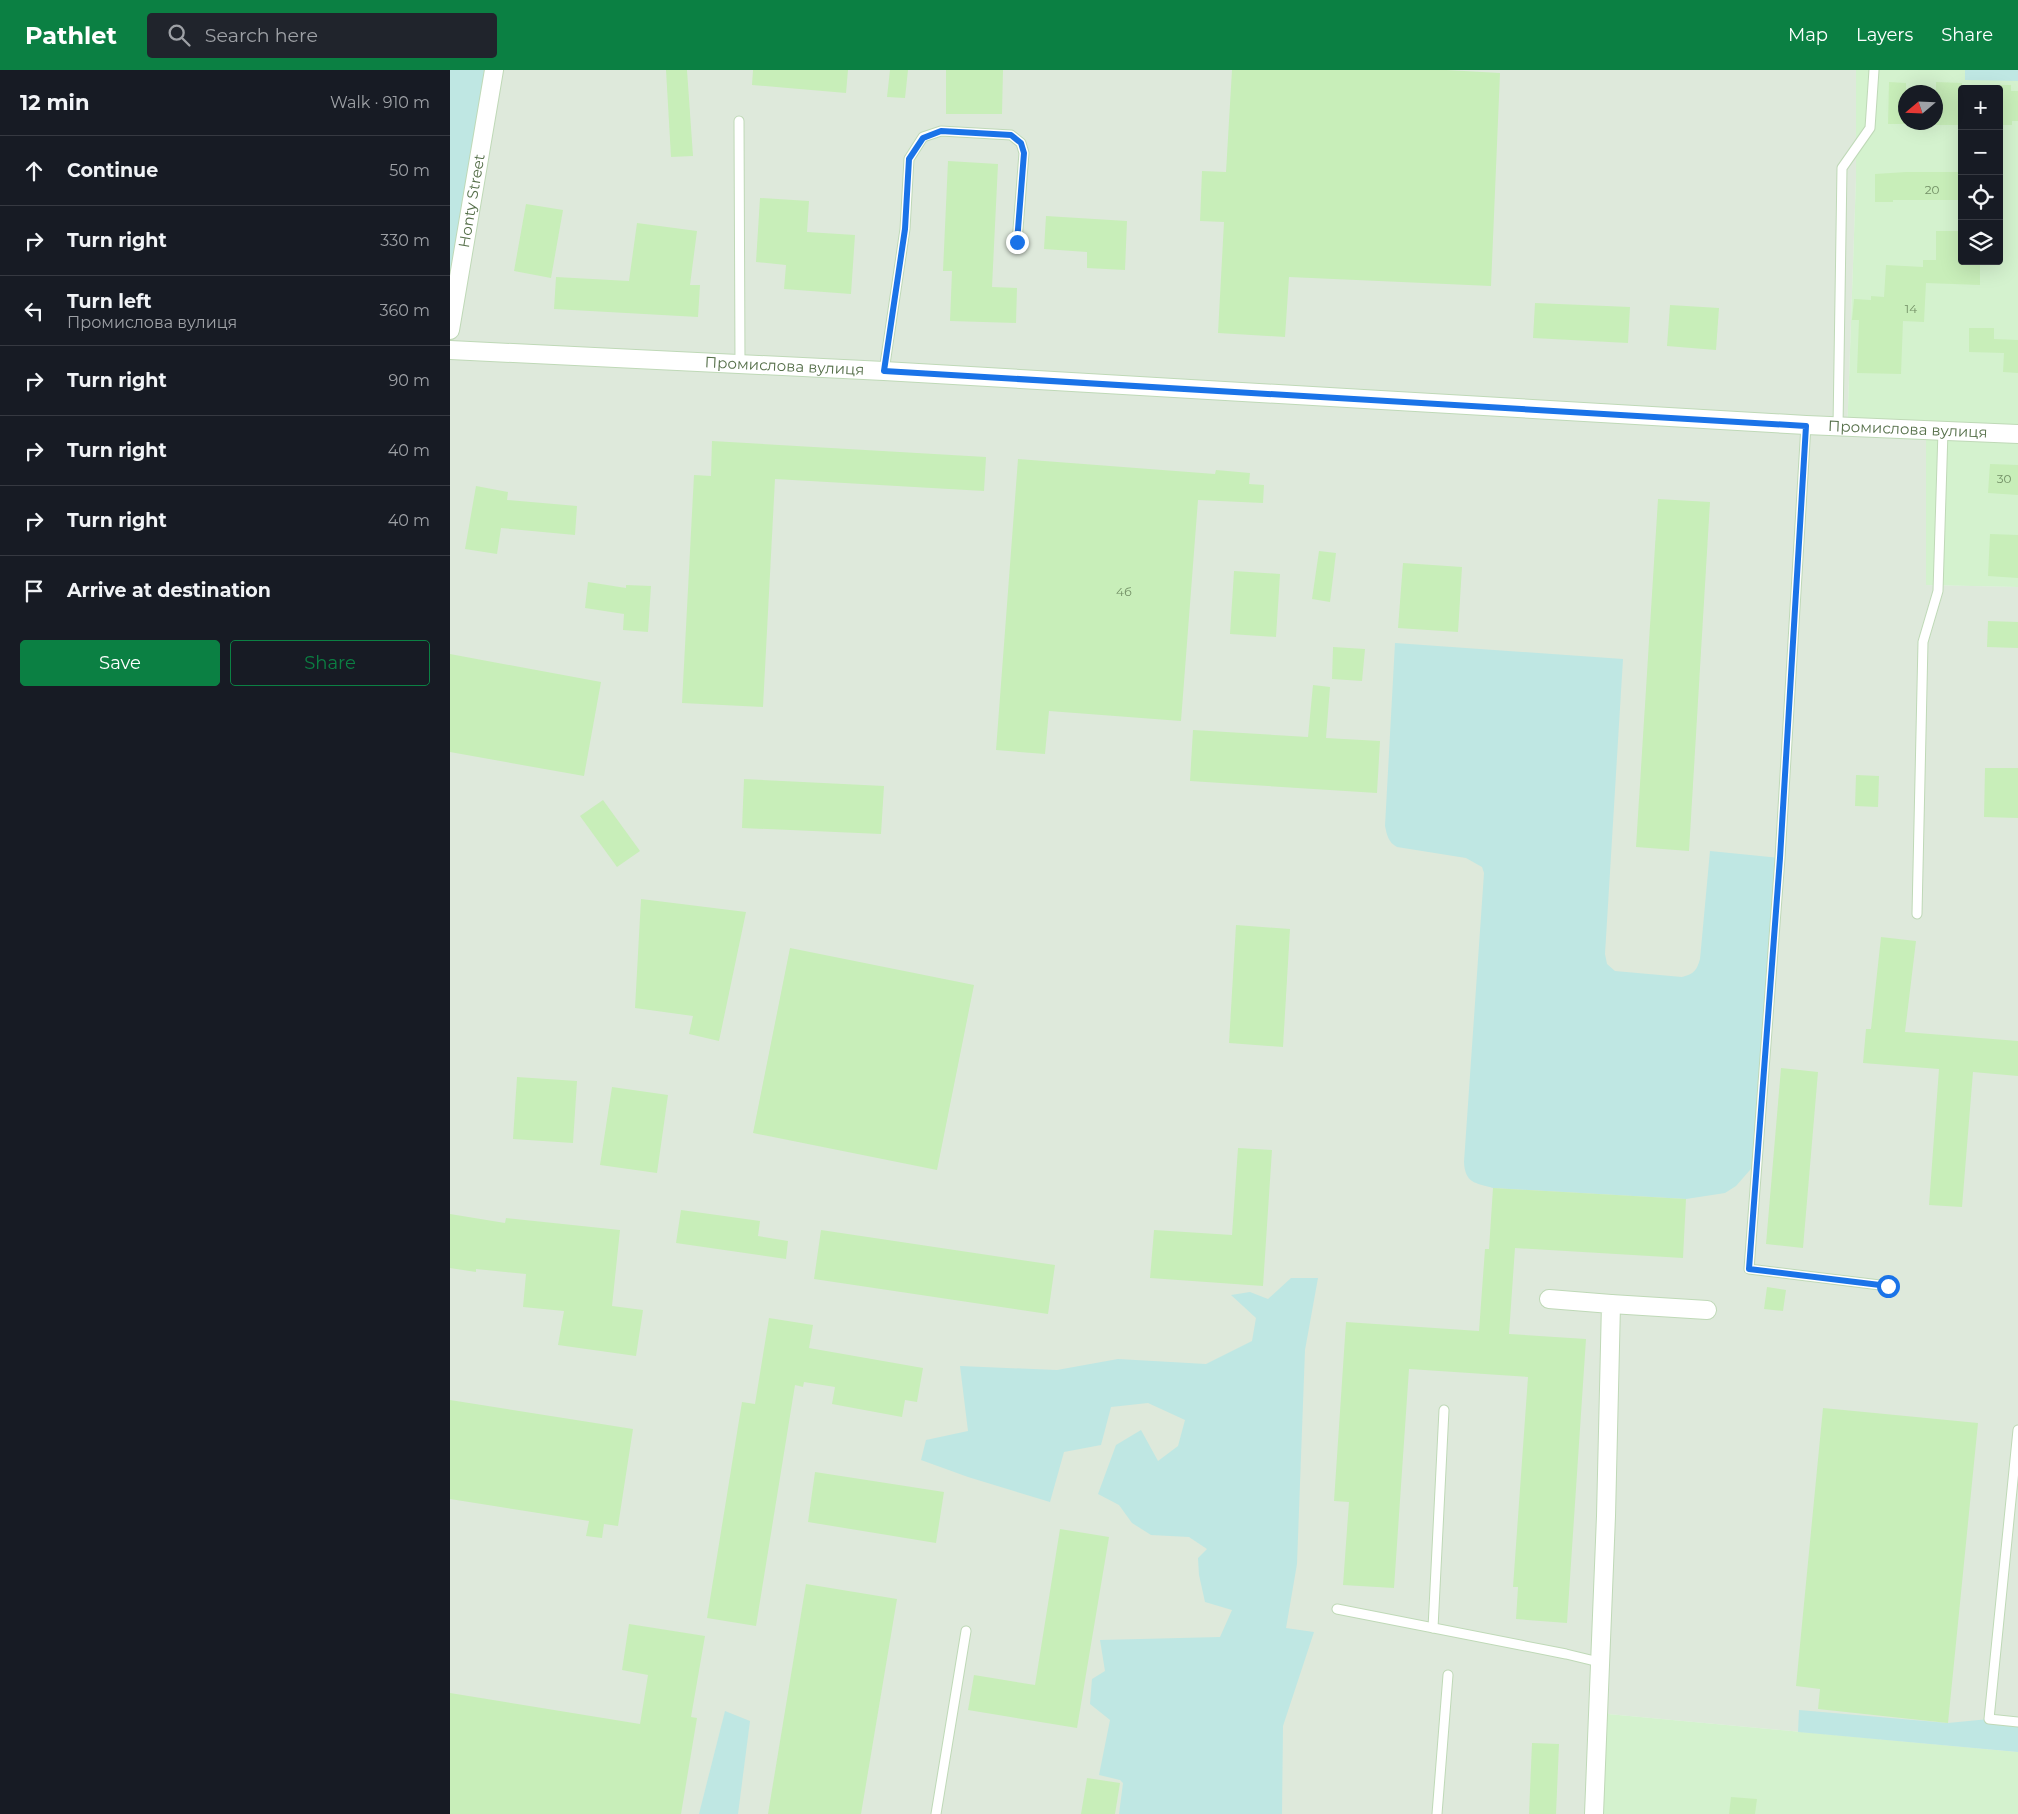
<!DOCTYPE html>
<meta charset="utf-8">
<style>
:root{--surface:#171b24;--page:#20242c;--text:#f1f3f6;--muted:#9ea1a6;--line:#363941;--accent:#0b8043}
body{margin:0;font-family:Montserrat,sans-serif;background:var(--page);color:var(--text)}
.controls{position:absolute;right:15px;top:15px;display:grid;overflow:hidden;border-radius:5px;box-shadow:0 5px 20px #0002}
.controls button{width:45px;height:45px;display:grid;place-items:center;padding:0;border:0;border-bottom:1px solid var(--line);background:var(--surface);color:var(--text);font:25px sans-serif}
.compass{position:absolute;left:1448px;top:15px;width:45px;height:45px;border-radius:50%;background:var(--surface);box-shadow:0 5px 20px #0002;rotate:251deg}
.stop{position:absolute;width:15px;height:15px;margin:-11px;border:4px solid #1a73e8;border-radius:50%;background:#fff}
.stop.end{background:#1a73e8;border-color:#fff;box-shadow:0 1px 5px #0008}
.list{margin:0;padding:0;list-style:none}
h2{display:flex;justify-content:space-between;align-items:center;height:65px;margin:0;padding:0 20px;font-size:21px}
h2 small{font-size:16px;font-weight:400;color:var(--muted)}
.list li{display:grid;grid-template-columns:32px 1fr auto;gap:15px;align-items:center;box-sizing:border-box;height:70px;padding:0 20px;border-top:1px solid var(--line)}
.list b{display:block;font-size:19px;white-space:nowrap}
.list p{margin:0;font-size:16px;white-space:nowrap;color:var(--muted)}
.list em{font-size:16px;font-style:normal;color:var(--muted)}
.actions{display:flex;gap:10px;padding:15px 20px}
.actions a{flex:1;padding:11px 0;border:1px solid var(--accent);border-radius:5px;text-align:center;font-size:18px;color:var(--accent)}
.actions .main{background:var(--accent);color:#fff}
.icon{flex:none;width:28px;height:28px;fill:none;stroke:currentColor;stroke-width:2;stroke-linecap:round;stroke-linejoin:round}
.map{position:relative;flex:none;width:1568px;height:1744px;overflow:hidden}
header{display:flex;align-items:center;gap:30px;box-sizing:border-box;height:70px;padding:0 25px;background:var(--accent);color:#fff}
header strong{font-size:24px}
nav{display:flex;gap:28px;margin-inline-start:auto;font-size:18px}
.search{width:350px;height:45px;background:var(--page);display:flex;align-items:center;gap:12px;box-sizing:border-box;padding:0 18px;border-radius:5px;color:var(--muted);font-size:19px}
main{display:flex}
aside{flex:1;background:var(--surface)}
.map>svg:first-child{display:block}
.residential{fill:#d4f2ce;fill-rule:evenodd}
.industrial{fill:#dee9db}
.green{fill:#bfe7e3}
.building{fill:#c8eeb9}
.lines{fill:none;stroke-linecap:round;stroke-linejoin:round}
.service-casing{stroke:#bfd9b7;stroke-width:11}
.minor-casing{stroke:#bfd9b7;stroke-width:20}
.service{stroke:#fff;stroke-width:9}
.minor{stroke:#fff;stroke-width:18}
.route{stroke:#1a73e8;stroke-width:6}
.labels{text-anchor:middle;stroke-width:4;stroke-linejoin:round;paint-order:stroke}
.number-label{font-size:12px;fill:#728f65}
.street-label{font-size:15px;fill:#556f49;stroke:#e7fee5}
</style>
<header>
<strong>Pathlet</strong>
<div class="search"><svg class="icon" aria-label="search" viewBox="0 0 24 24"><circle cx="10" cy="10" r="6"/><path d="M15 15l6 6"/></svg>Search here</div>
<nav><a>Map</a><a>Layers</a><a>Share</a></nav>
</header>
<main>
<aside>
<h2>12 min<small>Walk · 910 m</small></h2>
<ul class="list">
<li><svg class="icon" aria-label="ahead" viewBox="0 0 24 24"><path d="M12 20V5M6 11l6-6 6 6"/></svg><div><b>Continue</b></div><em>50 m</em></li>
<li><svg class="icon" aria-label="right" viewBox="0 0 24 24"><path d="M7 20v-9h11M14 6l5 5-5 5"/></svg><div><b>Turn right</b></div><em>330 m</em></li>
<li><svg class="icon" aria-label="left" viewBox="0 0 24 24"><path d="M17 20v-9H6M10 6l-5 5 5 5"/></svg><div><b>Turn left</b><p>Промислова вулиця</p></div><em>360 m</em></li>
<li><svg class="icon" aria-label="right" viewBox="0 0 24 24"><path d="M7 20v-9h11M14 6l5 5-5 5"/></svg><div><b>Turn right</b></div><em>90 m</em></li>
<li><svg class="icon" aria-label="right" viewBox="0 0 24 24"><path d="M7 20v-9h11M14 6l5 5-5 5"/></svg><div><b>Turn right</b></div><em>40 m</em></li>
<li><svg class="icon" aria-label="right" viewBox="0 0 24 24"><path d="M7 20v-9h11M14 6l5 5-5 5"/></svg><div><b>Turn right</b></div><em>40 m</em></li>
<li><svg class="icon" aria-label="arrive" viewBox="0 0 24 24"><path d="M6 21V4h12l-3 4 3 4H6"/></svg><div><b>Arrive at destination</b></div></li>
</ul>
<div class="actions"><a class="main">Save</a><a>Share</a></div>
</aside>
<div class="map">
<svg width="1568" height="1744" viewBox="0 0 1568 1744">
<rect width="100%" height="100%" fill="#e1fbdf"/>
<g class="residential">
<path d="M1406,0h162v517l-92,-2v-145l-79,-4 9,-258zM1512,19h37v172h-37zM1456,22h30v30h-30z"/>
<path d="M1147,1643l421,39v62h-424z"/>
</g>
<path class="industrial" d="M44,0h1362v108l-9,258 79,4v145l92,2v1165l-421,-39 -4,101h-1143v-1484z"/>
<g class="green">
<path d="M0,0h44l-44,260z"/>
<path d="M1515,0h53v11l-53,-1z"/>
<path d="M945,573l228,16 -18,295 2,10 8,7 67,6c12,-3 15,-7 18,-18l10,-108 70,7 -23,304 -21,24 -11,7 -39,6 -193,-11c-18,-5 -28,-5 -29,-26l20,-289 -2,-6 -16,-9 -69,-11c-9,-5 -10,-12 -12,-21z"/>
<path d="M841,1208h27l-13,72 -8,214 -11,64 28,4 -31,94 -1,88h-163l4,-31 -3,-3 -21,-5 11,-55 -20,-16 2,-25 13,-8 -5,-31 120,-3 12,-27 -27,-8 -6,-27 -1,-17 9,-9 -18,-12 -38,-2 -19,-12 -13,-18 -21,-11 18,-49 25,-15 17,31 20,-15 7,-26 -37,-17 -37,4 -10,38 -37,7 -14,50 -82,-25 -47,-17 5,-20 42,-9 -8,-65 97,4 61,-11 88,5 46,-23 4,-23 -25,-23 19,-3 18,7z"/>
<path d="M1349,1640l149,13 41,-4 29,3v30l-220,-20z"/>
<path d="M275,1641l25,10 -12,93h-39z"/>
</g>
<g class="building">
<path d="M216,0h21l6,86 -22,1z"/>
<path d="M303,0h95l-2,23 -94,-8z"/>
<path d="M440,0h18l-3,28 -18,-1z"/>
<path d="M496,0h57l-1,44h-56z"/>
<path d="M782,0h214l54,3 -9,213 -202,-9 -4,60 -67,-4 6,-111 -24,-1 2,-50 24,1z"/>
<path d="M1439,12l17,1v41h-18z"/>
<path d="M1486,12l26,1v42h-26z"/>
<path d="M1549,15h12v6h7v30h-6v4h-13z"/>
<path d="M498,91l50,3 -6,123 25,1 -1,35 -66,-2 2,-50h-9z"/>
<path d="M1456,102h53v28h-66v2h-18v-28z"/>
<path d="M310,128l49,3 -2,31 48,3 -4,59 -67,-5 2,-24 -30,-3z"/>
<path d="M76,134l37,6 -12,68 -37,-7z"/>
<path d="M596,146l81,5 -2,49 -38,-2v-16l-43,-3z"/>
<path d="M187,153l60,8 -7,54h10l-2,32 -144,-8 2,-32 73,4z"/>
<path d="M1486,161h26v30l18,1v23l-54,-2 -2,39 -21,-1 -2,53 -44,-1 2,-53h-7l2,-21 17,1v-4l13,1 2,-32 37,2v-7h13z"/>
<path d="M1085,233l95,4 -2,36 -95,-5z"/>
<path d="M1220,235l49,3 -3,42 -49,-4z"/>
<path d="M1519,258h25v11l24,1v33l-15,-1 1,-19 -35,-1z"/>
<path d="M262,371l274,16 -2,34 -209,-12 -12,228 -81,-4 12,-228 17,1z"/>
<path d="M568,389l197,15 1,-4 34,3 -1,11 15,1 -1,18 -65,-3 -17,221 -132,-10 -4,43 -49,-4z"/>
<path d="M1540,394l28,1v30l-30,-2z"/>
<path d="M26,416l32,6 -1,8 70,6 -2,29 -74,-7 -4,26 -32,-5z"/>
<path d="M1208,429l52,3 -21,349 -53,-4z"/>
<path d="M1540,464l28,1v43l-30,-2z"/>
<path d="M869,481l17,2 -6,49 -18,-3z"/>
<path d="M953,493l59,4 -4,65 -60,-4z"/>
<path d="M784,501l46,3 -4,63 -46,-3z"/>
<path d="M138,512l38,6v-3l25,1 -3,46 -25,-2 1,-16 -39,-6z"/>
<path d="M1538,551l30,1v26l-31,-1z"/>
<path d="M883,577l32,2 -3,32 -30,-2z"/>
<path d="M0,584l151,28 -17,94 -134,-24z"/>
<path d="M863,615l17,2 -4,51 54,3 -3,52 -187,-12 3,-51 115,7z"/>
<path d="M1535,698h33v50l-34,-1z"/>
<path d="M1406,705l23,1 -1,31 -23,-1z"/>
<path d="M294,709l140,7 -3,48 -139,-6z"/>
<path d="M153,730l37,51 -23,16 -37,-51z"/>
<path d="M191,829l105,13 -27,129 -30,-7 4,-18 -58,-8z"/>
<path d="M786,855l54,4 -7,118 -54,-4z"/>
<path d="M1431,867l35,4 -11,91 113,9v35l-45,-4 -11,135 -33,-2 10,-136 -76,-6 3,-34h5z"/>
<path d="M340,878l184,37 -37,185 -184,-37z"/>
<path d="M1331,998l37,4 -15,176 -37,-4z"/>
<path d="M67,1007l60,4 -4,62 -60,-4z"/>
<path d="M162,1017l56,8 -11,78 -57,-8z"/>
<path d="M788,1078l34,2 -9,136 -113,-8 4,-48 78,5z"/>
<path d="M1043,1118l193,11 -3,59 -168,-10 -6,86 77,5 -19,284 -51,-4 2,-32h-5l15,-210 -119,-8 -15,219 -51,-3 6,-83 -15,-1 12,-179 133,9 6,-82h4z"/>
<path d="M231,1140l79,11 -2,15 30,5 -2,18 -110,-16z"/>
<path d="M0,1144l55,9 1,-5 114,12 -8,76 31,4 -7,46 -78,-11 6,-34 -41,-4 3,-33 -50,-5v3l-26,-4z"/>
<path d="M371,1160l234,35 -7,49 -234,-35z"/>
<path d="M1317,1217l19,3 -3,21 -19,-2z"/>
<path d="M319,1248l44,7 -4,23 114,20 -6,34 -12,-2 -3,17 -70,-13 3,-17 -31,-5 -1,5 -8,-2 -39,241 -49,-8 35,-216 13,2z"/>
<path d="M0,1330l183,29 -15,97 -14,-2 -2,14 -16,-2 3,-15 -139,-22z"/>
<path d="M1373,1338l155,15 -30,300 -130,-14 2,-20 -24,-3z"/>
<path d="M365,1402l129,20 -8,51 -128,-21z"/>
<path d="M610,1459l49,8 -32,191 -109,-18 6,-35 61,10z"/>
<path d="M356,1514l91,15 -36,215h-93z"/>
<path d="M179,1554l76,12 -14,81 6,1 -16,96h-231v-121l190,31 8,-49 -26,-5z"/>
<path d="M1082,1673l27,1 -3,70h-27z"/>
<path d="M637,1708l33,5 -5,31h-34z"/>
<path d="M1281,1727l26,2 -2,15h-26z"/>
</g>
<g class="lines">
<defs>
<g id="service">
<path d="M289,51l1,243"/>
<path d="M434,301l21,-142 4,-70 14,-22 18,-6 70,4 10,8 3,10 -7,89"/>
<path d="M1356,355l-26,433 -31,411 139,17"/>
<path d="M1388,357l4,-259 28,-40 4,-58"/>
<path d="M1467,844l6,-272 15,-51 5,-160"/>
<path d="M1568,1360l-29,289 29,3"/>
<path d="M887,1539l229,45 33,8"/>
<path d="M983,1558l11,-218"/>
<path d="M486,1744l30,-183"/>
<path d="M987,1744l11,-139"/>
</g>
<g id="minor">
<path id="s1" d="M0,260l44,-260"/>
<path id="s2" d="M0,280l434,21 922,54 212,9"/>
<path d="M1099,1229l62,5 -5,212 -12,298"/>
<path d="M1161,1234l96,6"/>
</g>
</defs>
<use href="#service" class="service-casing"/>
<use href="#minor" class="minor-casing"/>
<use href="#service" class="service"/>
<use href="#minor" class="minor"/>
</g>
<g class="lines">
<path class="route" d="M567,172l7,-89 -3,-10 -10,-8 -70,-4 -18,7 -14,21 -4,70 -21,142 922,55 -26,432 -31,411 139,17"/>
</g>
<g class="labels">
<g class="number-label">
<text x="1482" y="124">20</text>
<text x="1461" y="243">14</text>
<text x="1554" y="413">30</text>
<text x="674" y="526">4б</text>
</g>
<g class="street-label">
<text dy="5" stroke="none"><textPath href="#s1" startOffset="131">Honty Street</textPath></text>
<text dy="5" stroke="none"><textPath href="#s2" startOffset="335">Промислова вулиця</textPath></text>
<text dy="5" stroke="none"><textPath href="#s2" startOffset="1460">Промислова вулиця</textPath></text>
</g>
</g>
</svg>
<div class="controls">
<button>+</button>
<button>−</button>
<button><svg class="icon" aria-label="locate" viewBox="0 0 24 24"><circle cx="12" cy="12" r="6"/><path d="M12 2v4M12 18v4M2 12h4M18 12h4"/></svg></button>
<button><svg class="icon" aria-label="layers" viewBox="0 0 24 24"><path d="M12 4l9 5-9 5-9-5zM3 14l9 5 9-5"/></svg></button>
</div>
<svg class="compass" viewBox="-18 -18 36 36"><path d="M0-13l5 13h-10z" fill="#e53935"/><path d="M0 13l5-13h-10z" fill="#9ea1a6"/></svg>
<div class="stop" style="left:1438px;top:1216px"></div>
<div class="stop end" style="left:567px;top:172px"></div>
</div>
</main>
